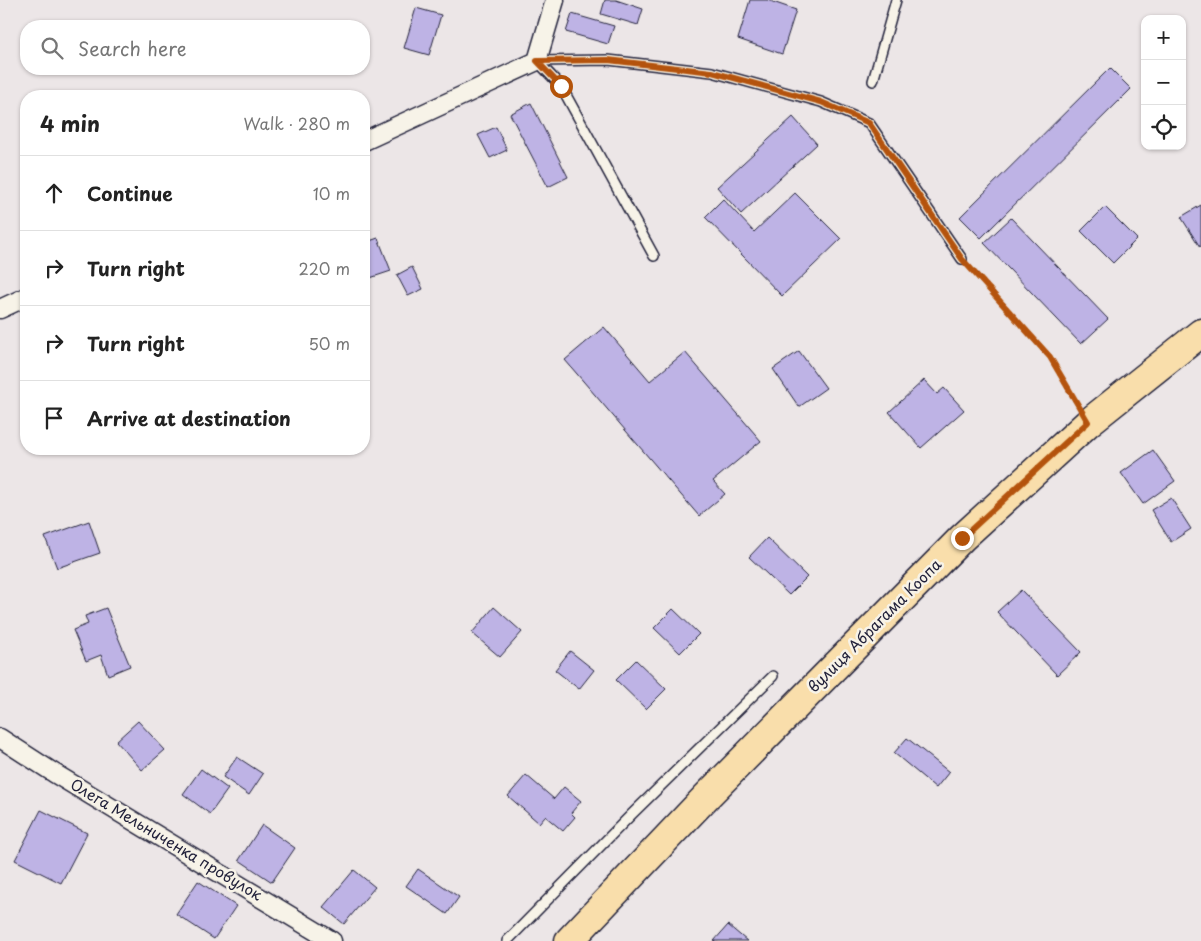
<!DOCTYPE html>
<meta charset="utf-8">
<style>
:root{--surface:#fff;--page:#f2f2f2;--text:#222;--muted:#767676;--line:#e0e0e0}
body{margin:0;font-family:"Playpen Sans",sans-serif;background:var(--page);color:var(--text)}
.controls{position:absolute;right:15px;top:15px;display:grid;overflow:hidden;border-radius:10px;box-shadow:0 1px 4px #0004}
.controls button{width:45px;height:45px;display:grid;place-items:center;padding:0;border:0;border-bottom:1px solid var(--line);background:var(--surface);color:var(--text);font:25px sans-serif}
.stop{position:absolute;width:15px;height:15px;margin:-11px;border:4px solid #b45309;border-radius:50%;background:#fff}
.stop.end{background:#b45309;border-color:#fff;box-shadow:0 1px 5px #0008}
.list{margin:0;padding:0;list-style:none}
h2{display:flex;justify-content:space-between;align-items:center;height:65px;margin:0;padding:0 20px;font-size:21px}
h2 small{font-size:16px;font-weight:400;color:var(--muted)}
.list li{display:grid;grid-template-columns:32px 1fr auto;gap:15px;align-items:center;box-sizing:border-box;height:75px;padding:0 20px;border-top:1px solid var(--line)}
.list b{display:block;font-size:19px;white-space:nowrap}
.list em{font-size:16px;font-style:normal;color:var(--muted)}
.icon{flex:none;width:28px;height:28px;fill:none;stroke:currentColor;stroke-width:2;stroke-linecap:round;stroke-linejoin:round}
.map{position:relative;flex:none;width:1201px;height:941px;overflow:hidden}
.search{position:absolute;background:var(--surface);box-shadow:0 1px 4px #0004;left:20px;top:20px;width:350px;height:55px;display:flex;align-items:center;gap:12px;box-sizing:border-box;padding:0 18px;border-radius:20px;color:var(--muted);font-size:19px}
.panel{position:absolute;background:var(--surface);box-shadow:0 1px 4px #0004;left:20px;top:90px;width:350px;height:365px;border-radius:20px}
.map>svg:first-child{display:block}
.building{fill:#beb3e5;stroke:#22223b}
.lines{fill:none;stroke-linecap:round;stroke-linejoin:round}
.lane-casing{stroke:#22223b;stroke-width:12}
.street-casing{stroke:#22223b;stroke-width:21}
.primary-casing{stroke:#22223b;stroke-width:31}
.path{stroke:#22223b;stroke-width:3;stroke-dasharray:1 4;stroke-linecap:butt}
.lane{stroke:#f7f3e8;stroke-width:9}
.street{stroke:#f7f3e8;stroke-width:18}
.primary{stroke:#f9deab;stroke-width:28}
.route{stroke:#b45309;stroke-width:6}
.labels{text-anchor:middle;stroke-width:5;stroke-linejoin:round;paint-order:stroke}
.street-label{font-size:15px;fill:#22223b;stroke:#f7f3e8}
</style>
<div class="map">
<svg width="1201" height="941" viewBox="0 0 1201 941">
<rect width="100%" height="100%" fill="#ece6e7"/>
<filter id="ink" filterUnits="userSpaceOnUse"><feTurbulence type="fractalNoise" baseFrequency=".02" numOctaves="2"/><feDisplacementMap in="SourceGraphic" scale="10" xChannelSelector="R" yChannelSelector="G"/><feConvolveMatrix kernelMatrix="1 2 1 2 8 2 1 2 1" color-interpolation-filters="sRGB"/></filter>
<g filter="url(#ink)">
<g class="building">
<path d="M605,0h11l27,9 -5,16 -37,-11z"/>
<path d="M750,0h17l29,10 -14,44 -44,-15z"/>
<path d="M416,8l25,7 -12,40 -25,-7z"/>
<path d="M572,14l42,12 -6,18 -42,-12z"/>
<path d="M1110,68l21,21 -150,149 -21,-21z"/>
<path d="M531,103l37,74 -20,10 -38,-73z"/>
<path d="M793,117l24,27 -76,70 -24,-27z"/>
<path d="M496,127l11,23 -17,8 -12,-23z"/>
<path d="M795,193l46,46 -59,57 -77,-79 18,-18 31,33z"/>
<path d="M1201,205v41l-1,1 -19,-30z"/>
<path d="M1105,207l32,32 -24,24 -32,-32z"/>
<path d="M1011,218l97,101 -27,25 -97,-101z"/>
<path d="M378,238l13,33 -24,8 -3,-9v-27z"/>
<path d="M412,267l11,22 -15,7 -11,-21z"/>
<path d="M604,327l46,54 35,-29 76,89 -48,40 12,13 -26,22 -134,-156z"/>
<path d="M799,351l27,37 -27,19 -26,-38z"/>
<path d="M924,380l13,14 7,-6 20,22 -43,38 -32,-36z"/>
<path d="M1153,450l22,31 -32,23 -22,-31z"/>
<path d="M1171,498l20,31 -20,13 -20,-32z"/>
<path d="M89,521l11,32 -43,15 -12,-31z"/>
<path d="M767,538l40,39 -18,18 -40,-38z"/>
<path d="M1021,590l60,62 -24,23 -60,-63z"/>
<path d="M494,607l28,25 -22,25 -28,-24z"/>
<path d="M106,608l24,58 -22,9 -7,-20 -15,6 -13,-31 15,-6 -3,-8z"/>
<path d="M673,609l26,25 -19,19 -26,-25z"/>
<path d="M570,651l24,19 -15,19 -24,-19z"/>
<path d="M636,660l30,29 -20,20 -30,-29z"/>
<path d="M138,721l27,29 -23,20 -26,-29z"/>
<path d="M907,738l42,34 -13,16 -42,-35z"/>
<path d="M237,757l26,17 -14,21 -26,-18z"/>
<path d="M201,769l27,20 -18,25 -27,-20z"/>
<path d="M526,775l28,24 10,-12 17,14 -10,12 4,4 -12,14 -18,-15 -6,7 -31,-27z"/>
<path d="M41,810l46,23 -26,50 -46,-23z"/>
<path d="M262,825l33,23 -23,34 -33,-22z"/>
<path d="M418,869l41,28 -12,17 -41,-28z"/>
<path d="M354,870l21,17 -31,37 -21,-17z"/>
<path d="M198,881l38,25 -22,33 -38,-25z"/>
<path d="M728,925l19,16h-33z"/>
</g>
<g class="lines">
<defs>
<g id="lane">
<path d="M537,61l71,-1 104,12 109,30 48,21 93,136"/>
<path d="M537,61l24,25 93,170"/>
<path d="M873,81l23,-81"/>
<path d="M507,941l125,-127 141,-138"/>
</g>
<g id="street">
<path d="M364,141l173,-80 18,-61"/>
<path d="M0,309l26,-12"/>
<path d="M0,738l54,35 278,168"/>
</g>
<path id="primary" d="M569,941l137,-144 256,-259 126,-115 113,-90"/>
</defs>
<use href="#lane" class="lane-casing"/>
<use href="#street" class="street-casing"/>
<use href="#primary" class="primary-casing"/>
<path class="path" d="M973,270l77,87 26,46"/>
<use href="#lane" class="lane"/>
<use href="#street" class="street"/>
<use href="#primary" class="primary"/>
</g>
</g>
<g class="lines" filter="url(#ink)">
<path class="route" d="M561,86l-24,-25 71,-1 104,12 109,30 48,21 93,136 88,98 38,65 -126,116"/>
</g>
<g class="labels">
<g class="street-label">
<text transform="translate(875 626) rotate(-45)" y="5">вулиця Абрагама Коопа</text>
<text transform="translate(166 840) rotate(31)" y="5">Олега Мельниченка провулок</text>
</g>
</g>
</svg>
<div class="controls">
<button>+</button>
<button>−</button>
<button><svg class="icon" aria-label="locate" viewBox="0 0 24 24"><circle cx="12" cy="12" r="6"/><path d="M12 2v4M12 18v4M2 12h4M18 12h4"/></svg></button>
</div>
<div class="stop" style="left:561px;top:86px"></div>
<div class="stop end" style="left:962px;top:538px"></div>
<div class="search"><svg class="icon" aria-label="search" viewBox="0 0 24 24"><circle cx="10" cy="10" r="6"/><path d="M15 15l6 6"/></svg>Search here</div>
<section class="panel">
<h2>4 min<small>Walk · 280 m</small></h2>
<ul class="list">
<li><svg class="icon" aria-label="ahead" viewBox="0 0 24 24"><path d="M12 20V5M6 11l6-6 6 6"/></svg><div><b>Continue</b></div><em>10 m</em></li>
<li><svg class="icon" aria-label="right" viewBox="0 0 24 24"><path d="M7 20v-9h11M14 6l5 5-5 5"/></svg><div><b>Turn right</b></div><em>220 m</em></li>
<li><svg class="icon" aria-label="right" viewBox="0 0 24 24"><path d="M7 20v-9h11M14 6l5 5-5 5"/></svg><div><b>Turn right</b></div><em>50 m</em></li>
<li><svg class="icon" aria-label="arrive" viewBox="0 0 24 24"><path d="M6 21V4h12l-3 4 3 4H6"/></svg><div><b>Arrive at destination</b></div></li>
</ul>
</section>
</div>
